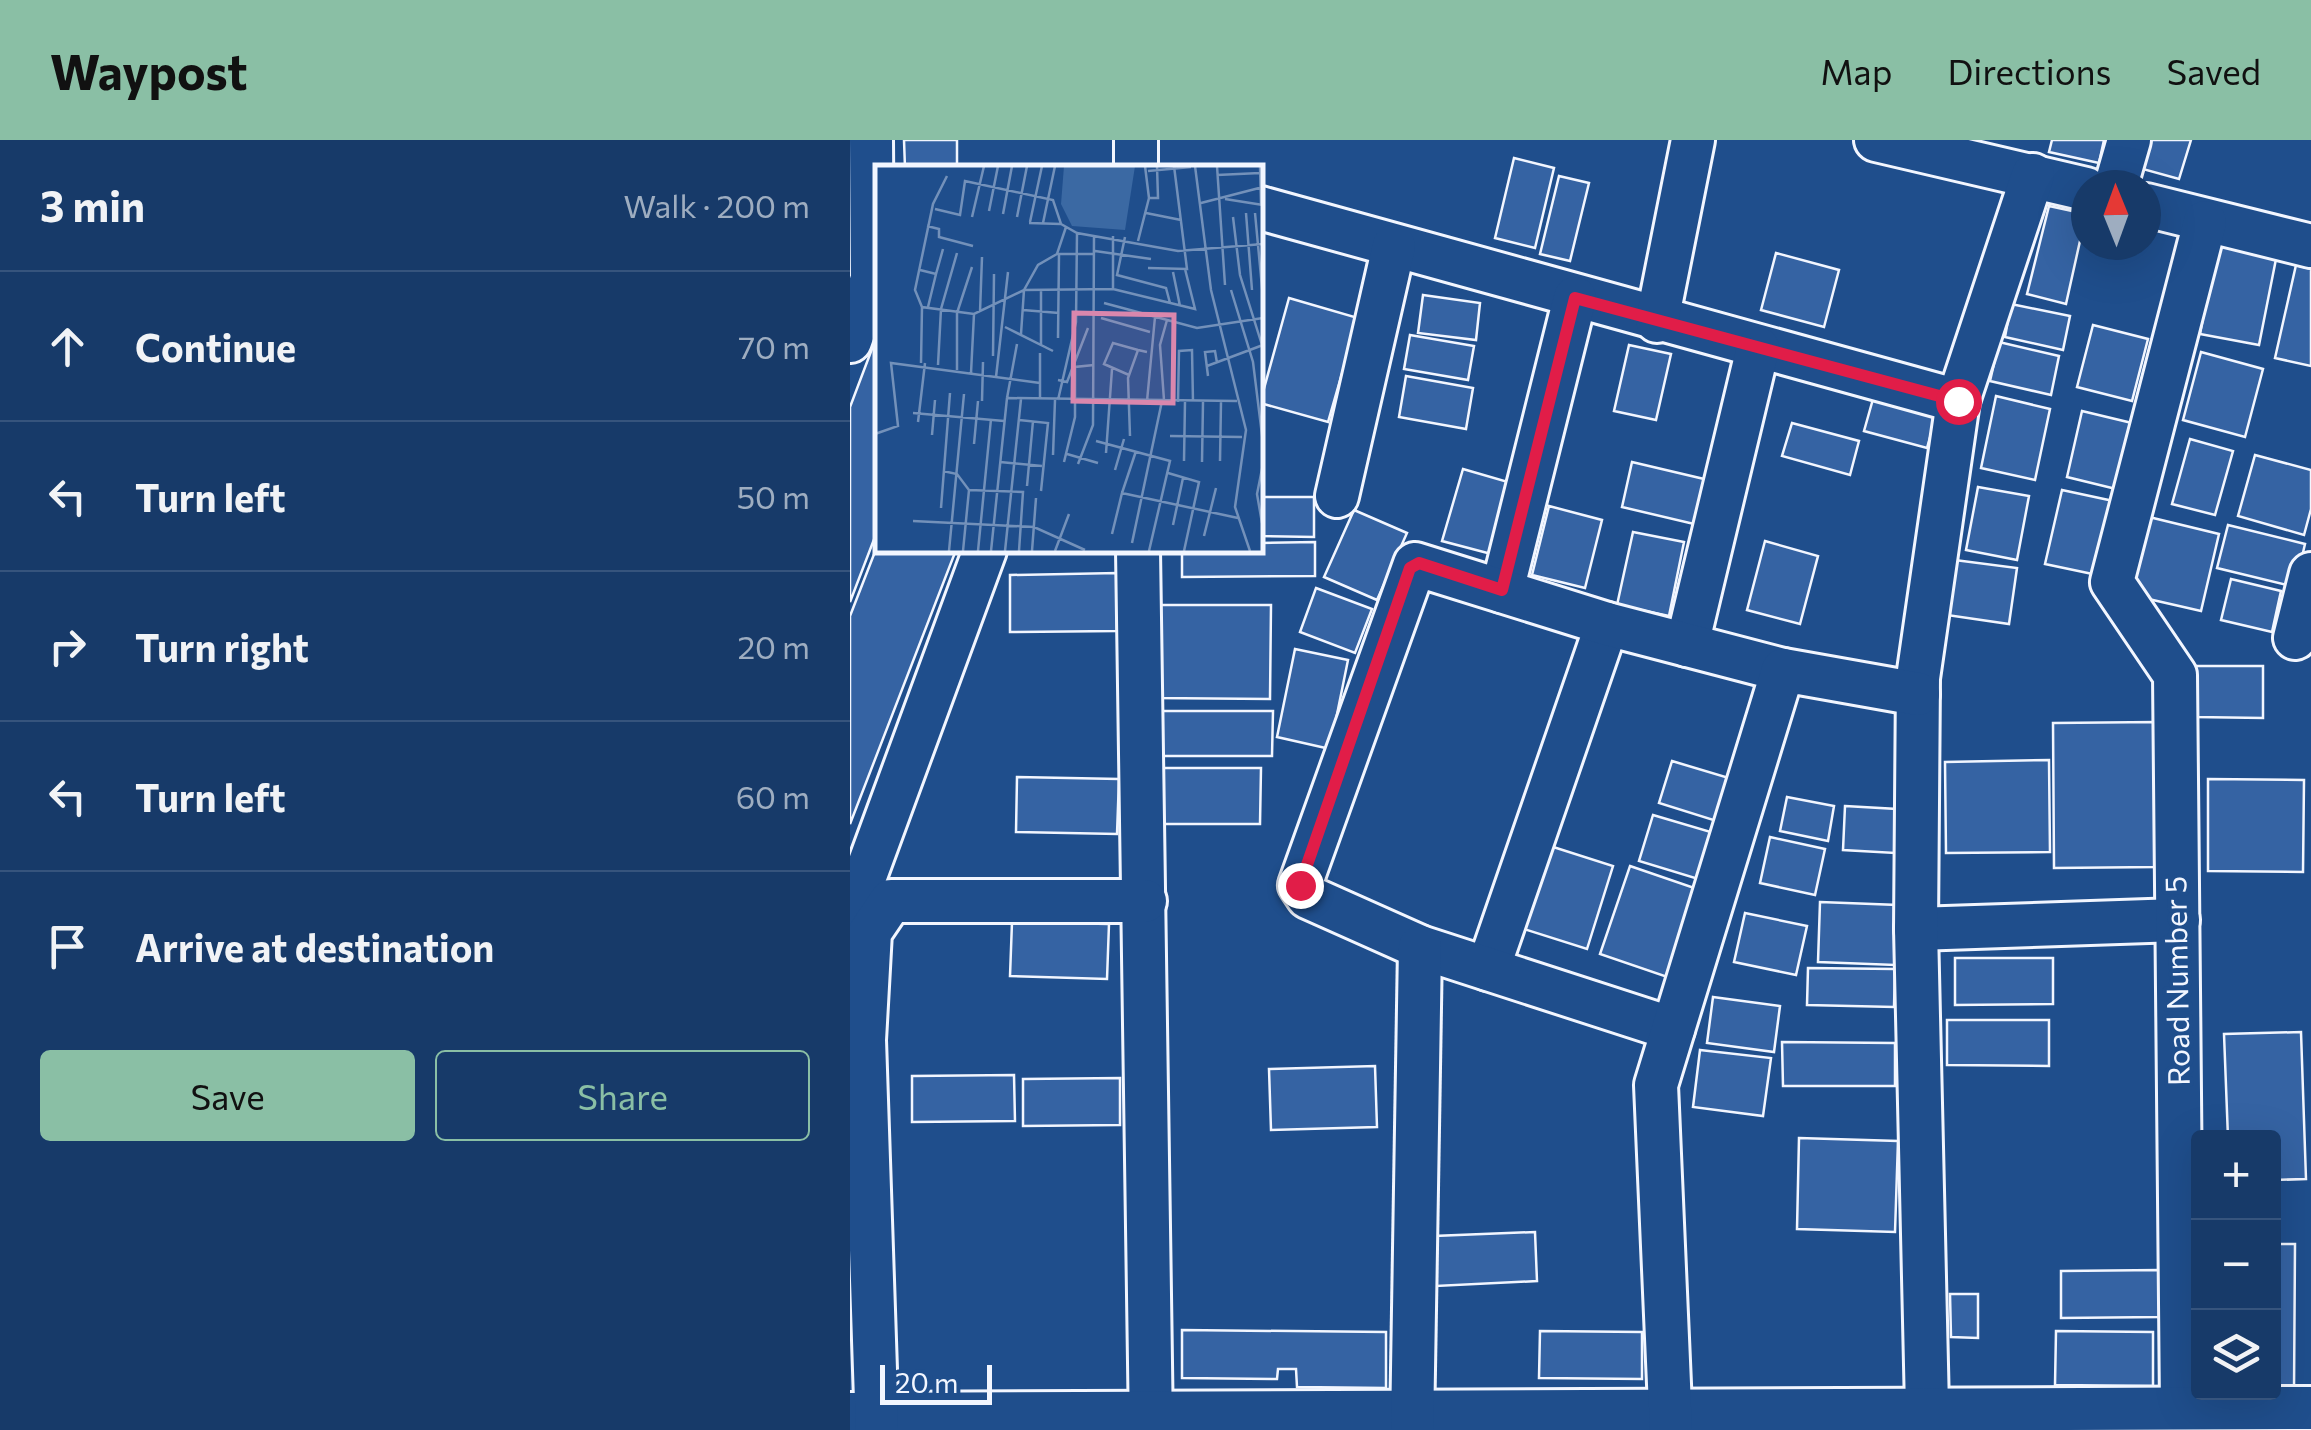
<!DOCTYPE html>
<meta charset="utf-8">
<style>
:root{--surface:#173a69;--page:#20416f;--text:#f1f3f6;--muted:#9eadc0;--line:#36547d;--accent:#8abfa5}
body{margin:0;font-family:Commissioner,sans-serif;background:var(--page);color:var(--text)}
.controls{position:absolute;right:30px;bottom:30px;display:grid;overflow:hidden;border-radius:10px;box-shadow:0 10px 40px #0002}
.controls button{width:90px;height:90px;display:grid;place-items:center;padding:0;border:0;border-bottom:2px solid var(--line);background:var(--surface);color:var(--text);font:50px sans-serif}
.compass{position:absolute;left:1221px;top:30px;width:90px;height:90px;border-radius:50%;background:var(--surface);box-shadow:0 10px 40px #0002;rotate:359deg}
.scale{position:absolute;left:30px;bottom:25px;width:112px;box-sizing:border-box;padding-left:10px;border:5px solid #f2f6ff;border-top:0;font-size:28px;line-height:35px;white-space:nowrap;color:#f2f6ff;-webkit-text-stroke:8px #1f4e8c;paint-order:stroke}
.stop{position:absolute;width:30px;height:30px;margin:-22px;border:8px solid #e11d48;border-radius:50%;background:#fff}
.stop.end{background:#e11d48;border-color:#fff;box-shadow:0 2px 10px #0008}
.list{margin:0;padding:0;list-style:none}
h2{display:flex;justify-content:space-between;align-items:center;height:130px;margin:0;padding:0 40px;font-size:42px}
h2 small{font-size:32px;font-weight:400;color:var(--muted)}
.list li{display:grid;grid-template-columns:65px 1fr auto;gap:30px;align-items:center;box-sizing:border-box;height:150px;padding:0 40px;border-top:2px solid var(--line)}
.list b{display:block;font-size:38px;white-space:nowrap}
.list em{font-size:32px;font-style:normal;color:var(--muted)}
.actions{display:flex;gap:20px;padding:30px 40px}
.actions a{flex:1;padding:22px 0;border:2px solid var(--accent);border-radius:10px;text-align:center;font-size:35px;color:var(--accent)}
.actions .main{background:var(--accent);color:#111}
.icon{flex:none;width:55px;height:55px;fill:none;stroke:currentColor;stroke-width:2;stroke-linecap:round;stroke-linejoin:round}
.map{position:relative;flex:none;width:1461px;height:1290px;overflow:hidden}
header{display:flex;align-items:center;gap:60px;box-sizing:border-box;height:140px;padding:0 50px;background:var(--accent);color:#111}
header strong{font-size:48px}
nav{display:flex;gap:55px;margin-inline-start:auto;font-size:35px}
main{display:flex}
aside{flex:1;background:var(--surface)}
.map>svg:first-child{display:block}
.building{fill:#3563a3;stroke:#f2f6ff;stroke-width:2.5}
.lines{fill:none;stroke-linecap:round;stroke-linejoin:round}
.minor-casing{stroke:#f2f6ff;stroke-width:48}
.minor{stroke:#1f4e8c;stroke-width:42}
.route{stroke:#e11d48;stroke-width:12}
.labels{text-anchor:middle;stroke-width:8;stroke-linejoin:round;paint-order:stroke}
.street-label{font-size:30px;fill:#f2f6ff;stroke:#1f4e8c}
.inset-road{fill:none;stroke:#7391ba;stroke-width:2.5}
.view{fill:#da87ad;fill-opacity:0.15;stroke:#da87ad;stroke-width:5}
.inset-edge{fill:none;stroke:#f2f6ff;stroke-width:5}
</style>
<header>
<strong>Waypost</strong>
<nav><a>Map</a><a>Directions</a><a>Saved</a></nav>
</header>
<main>
<aside>
<h2>3 min<small>Walk · 200 m</small></h2>
<ul class="list">
<li><svg class="icon" aria-label="ahead" viewBox="0 0 24 24"><path d="M12 20V5M6 11l6-6 6 6"/></svg><div><b>Continue</b></div><em>70 m</em></li>
<li><svg class="icon" aria-label="left" viewBox="0 0 24 24"><path d="M17 20v-9H6M10 6l-5 5 5 5"/></svg><div><b>Turn left</b></div><em>50 m</em></li>
<li><svg class="icon" aria-label="right" viewBox="0 0 24 24"><path d="M7 20v-9h11M14 6l5 5-5 5"/></svg><div><b>Turn right</b></div><em>20 m</em></li>
<li><svg class="icon" aria-label="left" viewBox="0 0 24 24"><path d="M17 20v-9H6M10 6l-5 5 5 5"/></svg><div><b>Turn left</b></div><em>60 m</em></li>
<li><svg class="icon" aria-label="arrive" viewBox="0 0 24 24"><path d="M6 21V4h12l-3 4 3 4H6"/></svg><div><b>Arrive at destination</b></div></li>
</ul>
<div class="actions"><a class="main">Save</a><a>Share</a></div>
</aside>
<div class="map">
<svg width="1461" height="1290" viewBox="0 0 1461 1290">
<rect width="100%" height="100%" fill="#1f4e8c"/>
<g class="building">
<path d="M54,0h53v28h-52z"/>
<path d="M1202,0h52l-5,23 -50,-11z"/>
<path d="M1298,0h43l-12,39 -40,-11z"/>
<path d="M664,18l40,10 -19,80 -40,-10z"/>
<path d="M709,36l30,7 -19,78 -30,-7z"/>
<path d="M1199,66l37,8 -20,90 -39,-10z"/>
<path d="M1367,103l60,11 -18,91 -59,-11z"/>
<path d="M926,113l63,17 -15,57 -63,-17z"/>
<path d="M1446,125l15,4v97l-36,-8z"/>
<path d="M573,155l57,8 -4,37 -58,-7z"/>
<path d="M439,158l69,20 -30,104 -68,-19z"/>
<path d="M1161,164l59,12 -7,34 -58,-13z"/>
<path d="M1243,185l55,14 -16,62 -55,-14z"/>
<path d="M28,193v196l-28,73v-195z"/>
<path d="M560,195l64,11 -6,34 -64,-11z"/>
<path d="M1149,202l60,14 -8,39 -61,-14z"/>
<path d="M779,205l42,9 -15,66 -42,-9z"/>
<path d="M1351,212l62,17 -18,68 -62,-17z"/>
<path d="M556,236l67,12 -7,41 -67,-12z"/>
<path d="M1146,256l54,13 -15,71 -54,-12z"/>
<path d="M1023,259l63,17 -9,32 -63,-17z"/>
<path d="M1232,271l54,13 -16,66 -53,-13z"/>
<path d="M942,283l67,18 -9,34 -68,-19z"/>
<path d="M1340,299l43,12 -18,64 -43,-11z"/>
<path d="M1405,315l56,15v39l-7,26 -66,-19z"/>
<path d="M782,322l72,17 -10,45 -72,-17z"/>
<path d="M613,329l52,15 -20,71 -53,-14z"/>
<path d="M1128,347l51,9 -12,64 -51,-10z"/>
<path d="M1212,350l56,12 -16,74 -57,-12z"/>
<path d="M410,357h54v40l-54,-1z"/>
<path d="M699,366l53,14 -17,68 -53,-13z"/>
<path d="M504,370l53,23 -30,67 -53,-23z"/>
<path d="M1299,377l70,17 -18,77 -70,-16z"/>
<path d="M1378,385l77,19 -10,43 -78,-19z"/>
<path d="M783,392l51,10 -15,74 -52,-11z"/>
<path d="M915,401l53,15 -18,68 -53,-14z"/>
<path d="M465,402v34l-133,1v-27h78v-7z"/>
<path d="M28,404v6h78l-106,274v-208z"/>
<path d="M1097,419l70,9 -8,56 -69,-10z"/>
<path d="M267,433v58l-107,1v-57z"/>
<path d="M1381,439l50,12 -9,41 -51,-12z"/>
<path d="M466,448l56,21 -17,44 -55,-21z"/>
<path d="M305,465h116l-1,94 -116,-1z"/>
<path d="M445,509l53,11 -18,89 -53,-12z"/>
<path d="M1345,526h68v52l-68,-1z"/>
<path d="M301,571h122l-1,45h-121z"/>
<path d="M1306,582l1,145 -103,1 -1,-145z"/>
<path d="M1199,620l1,92 -104,1 -1,-91z"/>
<path d="M822,621l67,20 -13,43 -67,-21z"/>
<path d="M308,628h103l-1,56h-103z"/>
<path d="M167,637l102,2 -2,55 -101,-2z"/>
<path d="M1358,639l96,1 -1,92 -95,-1z"/>
<path d="M937,657l47,9 -6,35 -48,-10z"/>
<path d="M995,666l52,3 -2,44 -52,-3z"/>
<path d="M803,675l68,20 -13,47 -69,-21z"/>
<path d="M920,697l55,12 -10,46 -55,-12z"/>
<path d="M697,705l66,21 -26,83 -66,-21z"/>
<path d="M780,726l76,26 -30,88 -76,-26z"/>
<path d="M970,762l78,3 -3,60 -77,-3z"/>
<path d="M895,773l62,13 -11,49 -62,-13z"/>
<path d="M162,782l97,2 -2,55 -97,-3z"/>
<path d="M1105,818h98v46l-98,1z"/>
<path d="M958,828l87,1 -1,38 -87,-2z"/>
<path d="M863,857l67,9 -6,46 -67,-9z"/>
<path d="M1097,880h102v46l-102,-1z"/>
<path d="M1451,892l5,147 -32,1v-42h-46l-4,-104z"/>
<path d="M932,902l113,1v43h-112z"/>
<path d="M850,910l71,8 -8,58 -70,-9z"/>
<path d="M525,926l2,61 -106,3 -2,-61z"/>
<path d="M164,935l1,46 -103,1v-46z"/>
<path d="M270,938v47l-97,1v-47z"/>
<path d="M949,998l99,3 -3,91 -98,-3z"/>
<path d="M685,1092l2,49 -101,5 -2,-50z"/>
<path d="M1424,1104h21l-1,148h-20z"/>
<path d="M1309,1130l1,47 -99,1v-47z"/>
<path d="M1100,1154h28v44l-27,-1z"/>
<path d="M332,1190l204,2v56l-89,-1 -1,-18h-18l-1,10 -95,-1z"/>
<path d="M690,1191l102,1v47l-103,-1z"/>
<path d="M1206,1191l97,1v54l-98,-1z"/>
</g>
<g class="lines">
<defs>
<g id="minor">
<path d="M1026,0l210,49"/>
<path d="M286,28v-28"/>
<path d="M1266,45l13,-45"/>
<path d="M1296,65l165,41"/>
<path d="M410,68l698,193"/>
<path d="M807,181l36,-181"/>
<path d="M0,201l22,-62 -1,-139"/>
<path d="M487,356l57,-250"/>
<path d="M288,410l13,880"/>
<path d="M652,451l73,-293"/>
<path d="M1445,498l16,-64"/>
<path d="M837,505l71,-297"/>
<path d="M0,777l135,-367"/>
<path d="M1066,789l262,-9"/>
<path d="M638,829l119,-345"/>
<path d="M823,889l-253,-82 -112,-50 -8,-12 115,-321 192,60 176,46"/>
<path d="M1332,1267l-7,-732 -63,-93 93,-360"/>
<path d="M1077,1268l-11,-479 2,-251 40,-277 75,-226"/>
<path d="M0,1274l1461,-6"/>
<path d="M27,1290l-13,-390 6,-108 21,-31h254"/>
<path d="M562,1290l8,-483"/>
<path d="M821,1290l-15,-345 127,-415 135,24"/>
</g>
</defs>
<use href="#minor" class="minor-casing"/>
<use href="#minor" class="minor"/>
</g>
<g class="lines">
<path class="route" d="M450,745l110,-317 9,-5 83,27 73,-292 383,103"/>
</g>
<g class="labels">
<g class="street-label">
<text transform="translate(1328 841) rotate(-91)" y="10">Road Number 5</text>
</g>
</g>
<g transform="translate(25 25)">
<rect width="388" height="388" fill="#1f4e8c"/>
<path d="M189,1h71l-10,64 -53,-4 -11,-22z" fill="#3b69a3"/>
<path class="inset-road" d="M320,1l16,124 35,140 -11,77 15,44M342,1l8,119M385,1l1,39M273,6l43,-4M342,10l43,-2M72,11l-14,28 -18,86 7,17 52,7 50,-24 89,-1 82,20 -10,-40M274,33h9l-1,-32M350,34l38,6M326,38l62,-16M60,44l25,6 5,-34 88,19 8,24 16,9 101,18 85,-7M114,46l9,-45M271,48l35,7M371,48l6,77M380,48l8,85M128,49l9,-48M97,52l12,-51M142,52l10,-51M358,52l7,58 22,70M155,57l12,-56M154,58l32,1M168,58l12,-57M52,61l12,3v8l34,9M250,72l-8,38 49,13 4,15M263,76l11,-43 -4,-32M220,86l56,8M182,89h37M273,103l39,1 -13,-103M45,105l16,4 7,-25M298,107l7,34M238,124v-53M166,125v55M356,125l22,72 10,81M229,138l93,25 66,-10M53,142l8,-33M148,145l36,3M105,147l2,-55M226,153l49,14M130,162l48,24M146,169l3,-44 14,-25 19,-11 9,-27M183,173l1,-84M165,188v46M118,191l1,-82M46,198l1,-56M63,200l3,-56 16,-56M332,201l56,-21M82,205v-57l15,-46M96,208l3,-59M254,210l-25,-11 9,-21 25,7M333,211l-3,-24 10,-1 2,12M121,212l12,-105M183,215l9,2 21,-54M132,233l10,-54M183,235l18,-78 1,-89M289,235l-4,-55 7,-25M107,236l1,-39M272,236l8,-84M303,237l1,-51 13,-1 1,52M38,248l91,8M144,255l29,3 -7,68M43,257l7,-59M0,269l23,-8 -7,-63 149,20M57,270l3,-35M255,271l-2,-58 10,-28 9,2M295,271l72,1M221,276l74,20 -21,90M99,279l4,-43M231,288l6,-84M192,289l31,9M178,290l2,-55M309,296l1,-60M345,296l1,-59M125,297l42,4M189,297l11,-45v-50l19,-2M327,297l1,-60M203,299l15,-39 1,-190M240,305l9,-31M68,306l14,3 12,16 -6,61M293,308l31,9 -15,69M152,321l6,-65M94,325l54,2 -4,59M247,328l14,-42M66,343l9,-115M38,356l121,6 51,23M387,358l-5,-29 6,-30M298,360l10,-47M237,369l10,-41 116,25M329,371l12,-48M257,378l30,-142M74,386l15,-157M103,386l13,-132M116,386l16,-153 230,3M130,386l16,-152M157,386l4,-53M180,386l14,-37"/>
<path class="view" d="M199,148l100,2 -1,88 -100,-2z"/>
<rect width="388" height="388" class="inset-edge"/>
</g>
</svg>
<div class="controls">
<button>+</button>
<button>−</button>
<button><svg class="icon" aria-label="layers" viewBox="0 0 24 24"><path d="M12 4l9 5-9 5-9-5zM3 14l9 5 9-5"/></svg></button>
</div>
<svg class="compass" viewBox="-18 -18 36 36"><path d="M0-13l5 13h-10z" fill="#e53935"/><path d="M0 13l5-13h-10z" fill="#9eadc0"/></svg>
<div class="scale">20 m</div>
<div class="stop" style="left:1108px;top:261px"></div>
<div class="stop end" style="left:450px;top:745px"></div>
</div>
</main>
